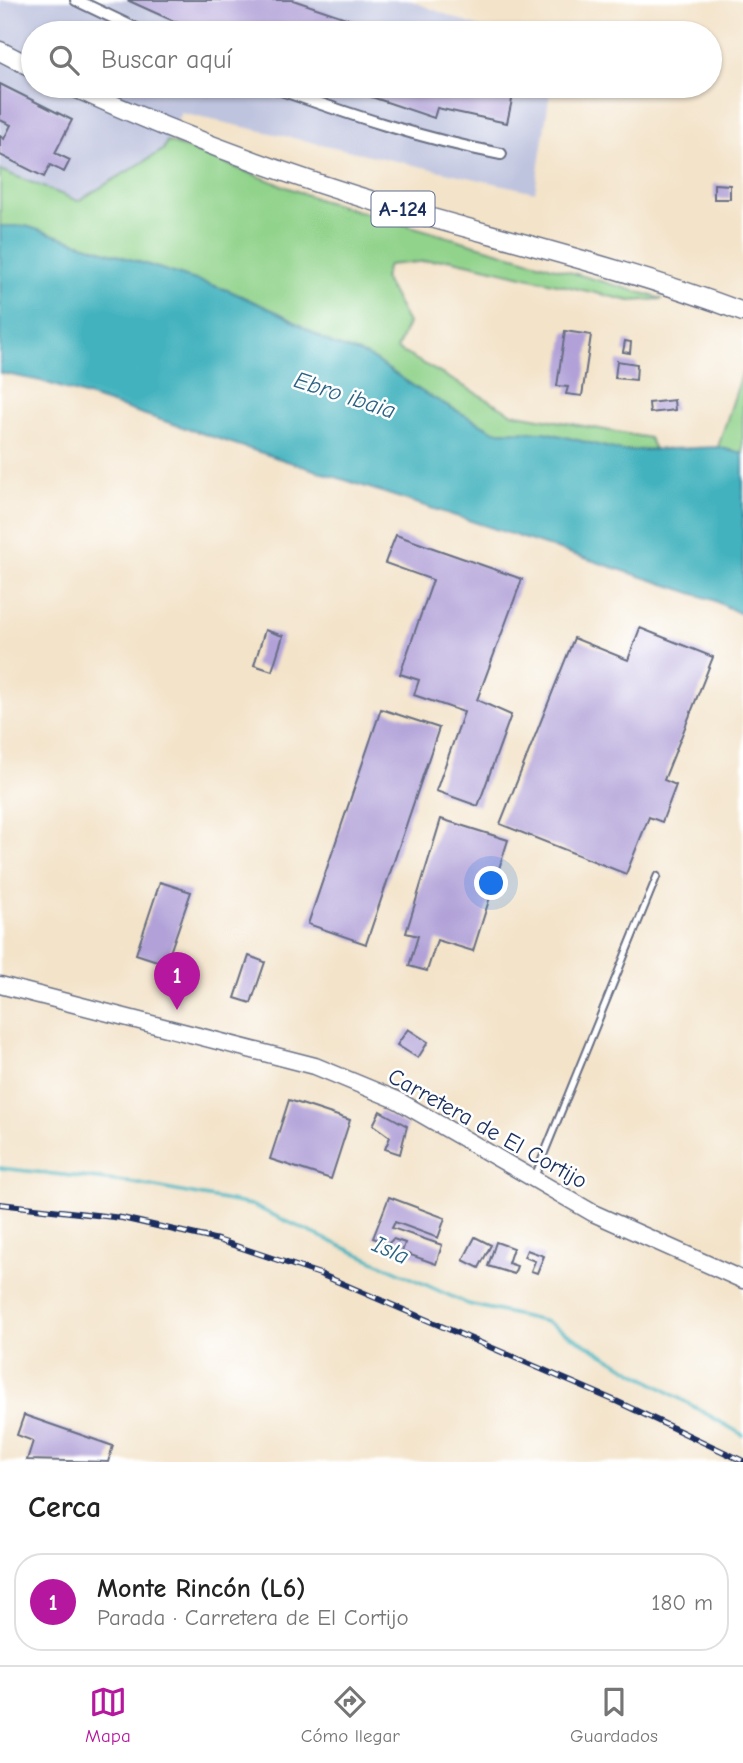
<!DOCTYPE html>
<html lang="es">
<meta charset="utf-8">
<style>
:root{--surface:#fff;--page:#f6f6f6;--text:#222;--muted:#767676;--line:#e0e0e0;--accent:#b5179e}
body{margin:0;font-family:"Comic Neue",sans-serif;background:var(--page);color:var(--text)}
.you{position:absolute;left:492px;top:884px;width:24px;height:24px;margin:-18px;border:5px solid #fff;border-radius:50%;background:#1a73e8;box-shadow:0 0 0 10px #1a73e833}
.badge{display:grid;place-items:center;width:46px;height:46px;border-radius:50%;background:var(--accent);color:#fff;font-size:23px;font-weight:700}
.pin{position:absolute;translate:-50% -58px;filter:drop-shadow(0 2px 4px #0008)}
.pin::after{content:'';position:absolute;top:37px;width:24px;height:21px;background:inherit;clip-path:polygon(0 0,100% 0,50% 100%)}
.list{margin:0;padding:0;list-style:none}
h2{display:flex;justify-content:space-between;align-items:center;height:91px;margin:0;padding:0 28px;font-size:30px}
h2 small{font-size:23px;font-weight:400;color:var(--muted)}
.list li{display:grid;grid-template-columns:46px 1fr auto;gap:21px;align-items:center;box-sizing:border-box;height:98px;margin:0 14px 14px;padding:0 14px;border:2px solid var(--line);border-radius:28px}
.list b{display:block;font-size:26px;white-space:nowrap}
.list p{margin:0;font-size:23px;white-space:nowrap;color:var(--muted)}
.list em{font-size:23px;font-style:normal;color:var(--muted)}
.icon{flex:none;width:38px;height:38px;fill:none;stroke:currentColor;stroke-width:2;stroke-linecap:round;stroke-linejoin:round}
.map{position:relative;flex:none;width:743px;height:1462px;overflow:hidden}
.search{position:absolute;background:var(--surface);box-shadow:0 2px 5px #0004;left:21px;right:21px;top:21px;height:77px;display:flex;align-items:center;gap:18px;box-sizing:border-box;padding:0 24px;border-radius:38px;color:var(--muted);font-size:26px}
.sheet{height:203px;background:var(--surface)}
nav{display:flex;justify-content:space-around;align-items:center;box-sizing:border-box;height:98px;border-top:2px solid var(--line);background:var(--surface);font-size:19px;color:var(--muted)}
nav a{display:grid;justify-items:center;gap:4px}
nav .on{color:var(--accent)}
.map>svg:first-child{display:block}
.industrial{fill:#bec3de}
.green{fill:#91d38b;stroke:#568174;stroke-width:2}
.water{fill:#43b2be;stroke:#2f708e;stroke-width:2}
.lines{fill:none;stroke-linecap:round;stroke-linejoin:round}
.stream{stroke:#43b2be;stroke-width:3.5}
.building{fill:#b1a1d8}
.lane-casing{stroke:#676e83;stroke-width:9}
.street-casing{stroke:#676e83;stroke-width:14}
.secondary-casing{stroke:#676e83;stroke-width:19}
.primary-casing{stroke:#676e83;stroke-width:21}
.lane{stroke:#fff;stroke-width:5}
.street{stroke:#fff;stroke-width:10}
.secondary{stroke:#fff;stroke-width:16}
.primary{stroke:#fff;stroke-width:18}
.rail-casing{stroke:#1b2f5e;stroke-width:6}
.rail{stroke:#fff;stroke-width:3.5;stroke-dasharray:10;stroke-linecap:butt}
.labels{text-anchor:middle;stroke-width:5;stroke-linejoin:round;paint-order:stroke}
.shield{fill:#fff;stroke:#5f6d8e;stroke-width:2}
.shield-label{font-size:21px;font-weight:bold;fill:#1b2f5e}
.street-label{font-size:23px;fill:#1b2f5e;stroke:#fff}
.water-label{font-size:24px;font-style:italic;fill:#2b6384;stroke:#fff}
</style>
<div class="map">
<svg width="743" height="1462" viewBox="0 0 743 1462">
<rect width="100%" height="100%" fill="#fff"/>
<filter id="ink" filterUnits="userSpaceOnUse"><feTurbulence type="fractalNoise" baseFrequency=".0143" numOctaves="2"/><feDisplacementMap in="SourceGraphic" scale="14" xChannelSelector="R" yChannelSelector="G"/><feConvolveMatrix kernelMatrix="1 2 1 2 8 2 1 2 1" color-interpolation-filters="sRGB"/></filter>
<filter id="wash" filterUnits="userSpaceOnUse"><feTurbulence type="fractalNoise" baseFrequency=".00686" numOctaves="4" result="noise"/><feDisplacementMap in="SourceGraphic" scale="28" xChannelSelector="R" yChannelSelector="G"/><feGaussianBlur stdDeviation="1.57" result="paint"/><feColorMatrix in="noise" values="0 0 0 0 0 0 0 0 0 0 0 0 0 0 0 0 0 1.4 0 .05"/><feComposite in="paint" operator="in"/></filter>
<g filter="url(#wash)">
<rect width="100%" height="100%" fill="#f3e3c9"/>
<path class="industrial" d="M0,0h409l85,33h-461v53h518l-16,106 -354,-79 -18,37 -85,51 -42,-15 -36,-16z"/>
<g class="green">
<path d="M167,141l153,59 343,99 -33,2 -181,-42 -61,6 -4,13 24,45 -11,26 115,64 137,25 6,11 -33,2 -77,-19 -51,-1 -70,-38 -56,-37 -36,-12 -51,-30 -51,-23 -204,-65h-26v-56l78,31 85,-51z"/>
<path d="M743,371v83l-25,-7z"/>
</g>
<path class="water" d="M0,226h26l204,65 51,23 51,30 36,12 56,37 70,38 51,1 77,19 96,-4 25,7v161l-30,-15 -672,-219 -41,-8z"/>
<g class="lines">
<path class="stream" d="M0,1168l134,15 117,22 217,99 79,18 196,113"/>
</g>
<g id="blocks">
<g class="building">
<path d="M127,0h166l97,33h-190z"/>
<path d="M0,84l72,36 -17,33 15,7 -6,12 -14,-7 -6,12 -44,-22v-19l4,3 7,-14 -11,-5z"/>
<path d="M339,86h176l-8,37 -70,-15 -3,10z"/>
<path d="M714,184l16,1v14h-16z"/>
<path d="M565,331l26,4 -9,61 -16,-2 2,-7 -11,-1z"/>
<path d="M625,341l6,1 -1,11 -7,-1z"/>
<path d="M617,361l20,3 -1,16 -21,-2z"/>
<path d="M674,400l1,10 -25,3 -1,-10z"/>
<path d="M396,535l126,44 -45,121 34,15 -33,91 -42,-15 28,-79 -50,-17 5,-15 -19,-6 33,-94 -48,-17z"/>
<path d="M640,628l73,29 -49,123 12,5 -14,37 -13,-5 -23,57 -126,-50 74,-186 54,22z"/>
<path d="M265,630l18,6 -11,35 -18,-6z"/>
<path d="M381,709l58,19 -73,216 -58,-20z"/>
<path d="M441,819l67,21 -35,111 -36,-11 -10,31 -18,-5 9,-30 -12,-3z"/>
<path d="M160,882l31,10 -25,72 -30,-10z"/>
<path d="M249,956l16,6 -14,41 -16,-5z"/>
<path d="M408,1029l20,13 -10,16 -21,-13z"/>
<path d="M289,1100l61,20 -19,59 -61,-20z"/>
<path d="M380,1111l27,15 -7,28 -15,-5 5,-12 -17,-12z"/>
<path d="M389,1197l56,21 -7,20 -43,-16 -3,6 50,17 -6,19 -34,-12 3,-9 -12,-4 -4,4 -16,-5z"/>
<path d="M475,1237l16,8 -12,23 -16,-8z"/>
<path d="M496,1242l17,6 -5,15 9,3 -3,8 -26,-8z"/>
<path d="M527,1250l17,6 -7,17 -6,-2 4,-10 -11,-4z"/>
<path d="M24,1415l89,31 -5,16 -81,-2 6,-19 -16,-6z"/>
</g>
</g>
</g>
<g filter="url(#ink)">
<use href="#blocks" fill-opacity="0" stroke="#676e83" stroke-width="2"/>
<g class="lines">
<defs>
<path id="lane" d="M535,1176l122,-300"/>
<g id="street">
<path d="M76,0l69,33"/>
<path d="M270,86c75,27 152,53 231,68"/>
</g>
<path id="secondary" d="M0,985l315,81 82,34 196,113 150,67"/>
<g id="primary">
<path d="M0,51l33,17"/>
<path d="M71,86c105,48 211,88 322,121 117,34 236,62 350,105"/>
</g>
</defs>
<use href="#lane" class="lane-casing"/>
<use href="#street" class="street-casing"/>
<use href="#secondary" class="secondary-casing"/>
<use href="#primary" class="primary-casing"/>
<use href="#lane" class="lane"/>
<use href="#street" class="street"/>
<use href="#secondary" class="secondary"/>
<use href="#primary" class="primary"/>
<defs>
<path id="rail" d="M0,1204l122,14 96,22 102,34 298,128 125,59"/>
</defs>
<use href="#rail" class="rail-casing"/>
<use href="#rail" class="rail"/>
</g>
</g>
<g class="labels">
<rect class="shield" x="371.5" y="191.5" width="63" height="35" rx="5"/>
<g class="shield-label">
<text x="403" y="216">A-124</text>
</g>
<g class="street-label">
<text transform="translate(488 1128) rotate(29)" y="8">Carretera de El Cortijo</text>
</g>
<g class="water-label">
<text transform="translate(345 395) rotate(18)" y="8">Ebro ibaia</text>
<text transform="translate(391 1250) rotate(24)" y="8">Isla</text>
</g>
</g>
</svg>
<div class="you"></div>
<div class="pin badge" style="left:177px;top:1010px">1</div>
<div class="search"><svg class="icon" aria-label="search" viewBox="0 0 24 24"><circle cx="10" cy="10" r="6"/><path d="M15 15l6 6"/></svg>Buscar aquí</div>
</div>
<section class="sheet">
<h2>Cerca<small></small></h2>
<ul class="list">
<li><span class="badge">1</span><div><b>Monte Rincón (L6)</b><p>Parada · Carretera de El Cortijo</p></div><em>180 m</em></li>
</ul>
</section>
<nav>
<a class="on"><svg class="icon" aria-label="map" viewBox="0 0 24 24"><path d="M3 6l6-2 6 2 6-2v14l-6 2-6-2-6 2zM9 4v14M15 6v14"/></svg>Mapa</a>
<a><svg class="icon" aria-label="directions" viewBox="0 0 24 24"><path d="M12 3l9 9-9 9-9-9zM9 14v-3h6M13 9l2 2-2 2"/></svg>Cómo llegar</a>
<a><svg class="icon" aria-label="saved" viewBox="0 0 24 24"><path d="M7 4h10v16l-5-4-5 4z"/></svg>Guardados</a>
</nav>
